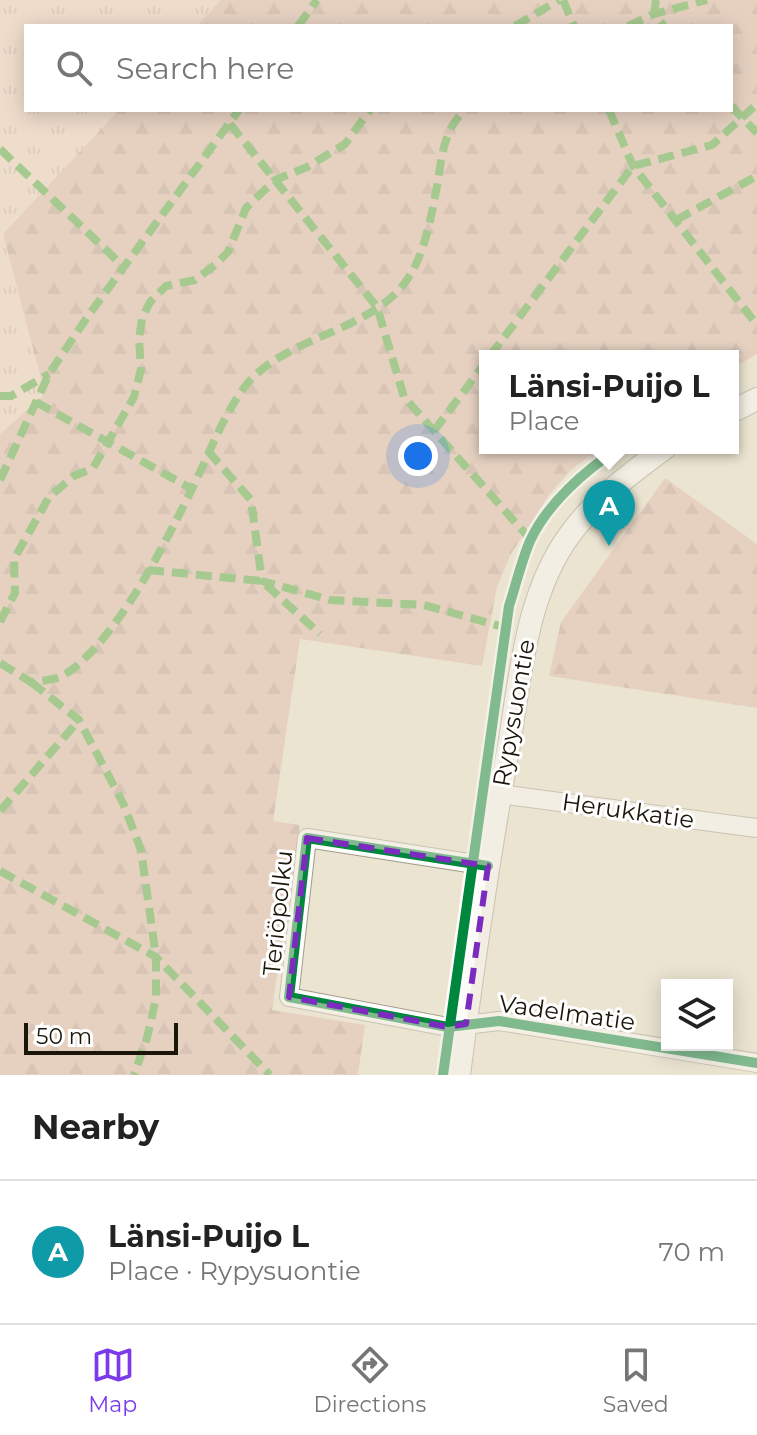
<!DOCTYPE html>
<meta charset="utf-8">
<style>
:root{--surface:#fff;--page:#f6f6f6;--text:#222;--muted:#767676;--line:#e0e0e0;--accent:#7c3aed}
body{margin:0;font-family:Montserrat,sans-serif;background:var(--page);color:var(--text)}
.controls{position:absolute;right:24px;bottom:24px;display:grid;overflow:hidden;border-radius:0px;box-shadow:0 4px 20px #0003}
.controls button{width:72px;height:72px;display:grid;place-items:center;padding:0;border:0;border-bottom:2px solid var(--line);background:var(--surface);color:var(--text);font:40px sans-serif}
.scale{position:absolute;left:24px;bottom:20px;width:154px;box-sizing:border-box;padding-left:8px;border:4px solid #1b160a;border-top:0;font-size:22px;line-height:28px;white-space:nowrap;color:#1b160a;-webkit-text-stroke:6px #fff;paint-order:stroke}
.you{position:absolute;left:418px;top:456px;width:28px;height:28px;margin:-20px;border:6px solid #fff;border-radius:50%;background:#1a73e8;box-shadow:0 0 0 12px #1a73e833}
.badge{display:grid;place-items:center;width:52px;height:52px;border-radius:50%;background:var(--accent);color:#fff;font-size:26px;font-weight:700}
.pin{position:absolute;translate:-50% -66px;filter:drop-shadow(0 2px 4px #0008)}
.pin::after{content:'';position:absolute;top:42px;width:28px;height:24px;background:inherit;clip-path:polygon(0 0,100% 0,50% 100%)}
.popup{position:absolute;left:479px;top:350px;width:260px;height:104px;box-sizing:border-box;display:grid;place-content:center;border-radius:0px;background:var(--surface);filter:drop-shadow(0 2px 6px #0005);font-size:26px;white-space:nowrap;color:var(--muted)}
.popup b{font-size:30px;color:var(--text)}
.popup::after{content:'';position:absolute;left:50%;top:100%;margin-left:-16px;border:16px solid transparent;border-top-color:var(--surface)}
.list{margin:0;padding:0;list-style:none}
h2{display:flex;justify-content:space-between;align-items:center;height:104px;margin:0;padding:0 32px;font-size:34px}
h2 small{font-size:26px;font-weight:400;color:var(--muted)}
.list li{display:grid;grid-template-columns:52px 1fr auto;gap:24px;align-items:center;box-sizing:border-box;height:144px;padding:0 32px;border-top:2px solid var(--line)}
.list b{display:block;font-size:30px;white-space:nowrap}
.list p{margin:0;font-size:26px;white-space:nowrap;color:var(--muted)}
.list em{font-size:26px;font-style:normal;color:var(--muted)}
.icon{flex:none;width:44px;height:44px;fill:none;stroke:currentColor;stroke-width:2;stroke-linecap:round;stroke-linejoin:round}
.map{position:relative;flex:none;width:757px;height:1075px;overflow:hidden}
.search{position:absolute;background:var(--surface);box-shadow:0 4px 20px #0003;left:24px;right:24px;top:24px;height:88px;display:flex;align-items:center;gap:20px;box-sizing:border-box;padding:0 28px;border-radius:0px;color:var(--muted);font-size:30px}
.sheet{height:248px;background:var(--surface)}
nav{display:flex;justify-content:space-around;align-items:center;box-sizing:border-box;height:112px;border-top:2px solid var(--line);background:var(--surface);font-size:22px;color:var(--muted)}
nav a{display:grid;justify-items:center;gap:4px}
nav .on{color:var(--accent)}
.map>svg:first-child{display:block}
.forest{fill:url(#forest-firs);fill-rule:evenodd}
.park{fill:url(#park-tufts)}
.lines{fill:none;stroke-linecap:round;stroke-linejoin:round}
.minor-casing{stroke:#a29c8e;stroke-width:20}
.tertiary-casing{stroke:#a29c8e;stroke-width:24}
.minor{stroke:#fcfbf8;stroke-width:18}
.tertiary{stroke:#fcfbf8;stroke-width:22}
.quiet{stroke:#52a941;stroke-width:8;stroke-dasharray:16 8;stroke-linecap:butt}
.cycleway-casing{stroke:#fff;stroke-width:15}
.cycleway{stroke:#00873e;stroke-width:10}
.marked{fill:none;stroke:#7b2cbf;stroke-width:6;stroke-dasharray:16 10;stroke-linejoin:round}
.labels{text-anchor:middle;stroke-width:6;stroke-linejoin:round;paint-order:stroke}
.street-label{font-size:24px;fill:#1b160a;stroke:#fff}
</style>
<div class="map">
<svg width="757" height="1075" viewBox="0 0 757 1075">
<defs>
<pattern id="forest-firs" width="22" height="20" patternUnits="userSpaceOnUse" patternTransform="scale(2)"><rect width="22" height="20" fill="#e1bbad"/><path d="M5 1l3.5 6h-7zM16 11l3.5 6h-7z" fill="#c0a094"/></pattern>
<pattern id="park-tufts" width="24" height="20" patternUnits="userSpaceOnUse" patternTransform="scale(2)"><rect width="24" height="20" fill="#f4d4c6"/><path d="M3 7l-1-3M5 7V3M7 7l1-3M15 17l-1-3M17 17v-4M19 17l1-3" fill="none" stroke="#d1b5a9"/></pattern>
</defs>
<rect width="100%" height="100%" fill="#ebe4d1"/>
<g class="forest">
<path d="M0,0h757v354l-24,14v-12h-248v92h114l-29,23 -21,24 -38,59 -14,33 -15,79 -182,-27 -27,182 27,4 -28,185 93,15 -7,50h-358zM26,26h705v84h-705z"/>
<path d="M665,478l92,66v164l-208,-32 12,-54z"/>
</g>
<path class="park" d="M0,0h221l-24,26h-171v84h93l-116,124 42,160 -45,40z"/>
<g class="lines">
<defs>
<g id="minor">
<path d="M500,794l257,34"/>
<path d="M488,866l-181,-28 -18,159 159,30 51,-6 258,42"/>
</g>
<g id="tertiary">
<path d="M733,411l24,-12"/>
<path d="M459,1075c14,-110 30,-220 50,-330 12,-71 17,-152 62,-212 26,-35 60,-60 94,-85"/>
</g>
</defs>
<use href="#minor" class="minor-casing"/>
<use href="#tertiary" class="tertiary-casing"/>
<use href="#minor" class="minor"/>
<use href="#tertiary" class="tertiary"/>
<g class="quiet">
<path d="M563,0l11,26"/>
<path d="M656,0l-2,14 10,12"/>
<path d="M298,26l19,-26"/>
<path d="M515,26l44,-26"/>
<path d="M628,26l26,-12 53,-14"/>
<path d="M731,106l26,27"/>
<path d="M609,110l24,56 124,159"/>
<path d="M230,124l147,183 27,90 127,143"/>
<path d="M0,149l124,118"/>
<path d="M676,220l81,-44"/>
<path d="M490,356l143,-190 79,-21 45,-41"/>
<path d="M0,396h11l38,-22"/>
<path d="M36,402l156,87"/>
<path d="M434,431l51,-68"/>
<path d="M208,451l43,49 11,81 68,19 94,5 83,23"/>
<path d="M0,480l49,-106 39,-58 151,-206"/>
<path d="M148,570l114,11 58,53"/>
<path d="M0,622l15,-29 -1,-34 35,-62 25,-21 19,-8 41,-71 7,-28 -2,-29 3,-22 8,-16 16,-16 29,-6 20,-15 13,-13 18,-44 29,-28 32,-13 38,-23 25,-34"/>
<path d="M0,663l31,19c9,-1 21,-2 29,-5 13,-6 23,-17 33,-27 41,-45 71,-105 98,-159 17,-34 30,-71 52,-102 38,-52 122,-55 161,-105 22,-29 27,-68 34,-103 4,-27 6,-51 27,-71"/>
<path d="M31,682l48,38 44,83 18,47 15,107v41l-9,40 -13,37"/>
<path d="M0,811l79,-91"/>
<path d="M0,871l156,86 114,118"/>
</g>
<defs>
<g id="cycleway">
<path d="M488,866l-181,-28 -18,159 159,30 51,-6 258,42"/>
<path d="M443,1075l66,-469c7,-21 12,-44 21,-65 17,-37 56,-72 90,-93"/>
</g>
</defs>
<use href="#cycleway" class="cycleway-casing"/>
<use href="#cycleway" class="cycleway"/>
</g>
<path d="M0 0H757V1075H0ZM307,838l181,28 -22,158 -18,3 -159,-30z" fill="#ebe4d1" fill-opacity=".55" fill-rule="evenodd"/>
<path class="marked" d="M307,838l181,28 -22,158 -18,3 -159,-30z"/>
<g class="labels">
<g class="street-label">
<text transform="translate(514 713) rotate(-80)" y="8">Rypysuontie</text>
<text transform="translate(628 811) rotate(8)" y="8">Herukkatie</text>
<text transform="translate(278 913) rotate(-84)" y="8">Teriöpolku</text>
<text transform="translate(567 1013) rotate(8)" y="8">Vadelmatie</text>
</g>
</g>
</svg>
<div class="controls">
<button><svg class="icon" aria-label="layers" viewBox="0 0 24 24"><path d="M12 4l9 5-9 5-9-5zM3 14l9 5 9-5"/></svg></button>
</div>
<div class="scale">50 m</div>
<div class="you"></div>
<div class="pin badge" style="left:609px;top:546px;background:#0f9aa8">A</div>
<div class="popup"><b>Länsi-Puijo L</b>Place</div>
<div class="search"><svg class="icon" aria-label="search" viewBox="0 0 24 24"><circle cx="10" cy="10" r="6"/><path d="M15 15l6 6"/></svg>Search here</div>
</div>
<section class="sheet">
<h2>Nearby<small></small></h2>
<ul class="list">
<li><span class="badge" style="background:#0f9aa8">A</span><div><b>Länsi-Puijo L</b><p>Place · Rypysuontie</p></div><em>70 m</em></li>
</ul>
</section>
<nav>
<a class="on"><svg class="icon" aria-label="map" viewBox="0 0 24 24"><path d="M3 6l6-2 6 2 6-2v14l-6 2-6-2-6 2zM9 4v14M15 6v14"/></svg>Map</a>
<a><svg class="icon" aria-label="directions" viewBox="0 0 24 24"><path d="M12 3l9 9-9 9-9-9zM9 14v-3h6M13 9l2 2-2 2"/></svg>Directions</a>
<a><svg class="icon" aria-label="saved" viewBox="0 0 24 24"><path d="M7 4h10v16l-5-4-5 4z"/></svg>Saved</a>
</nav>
